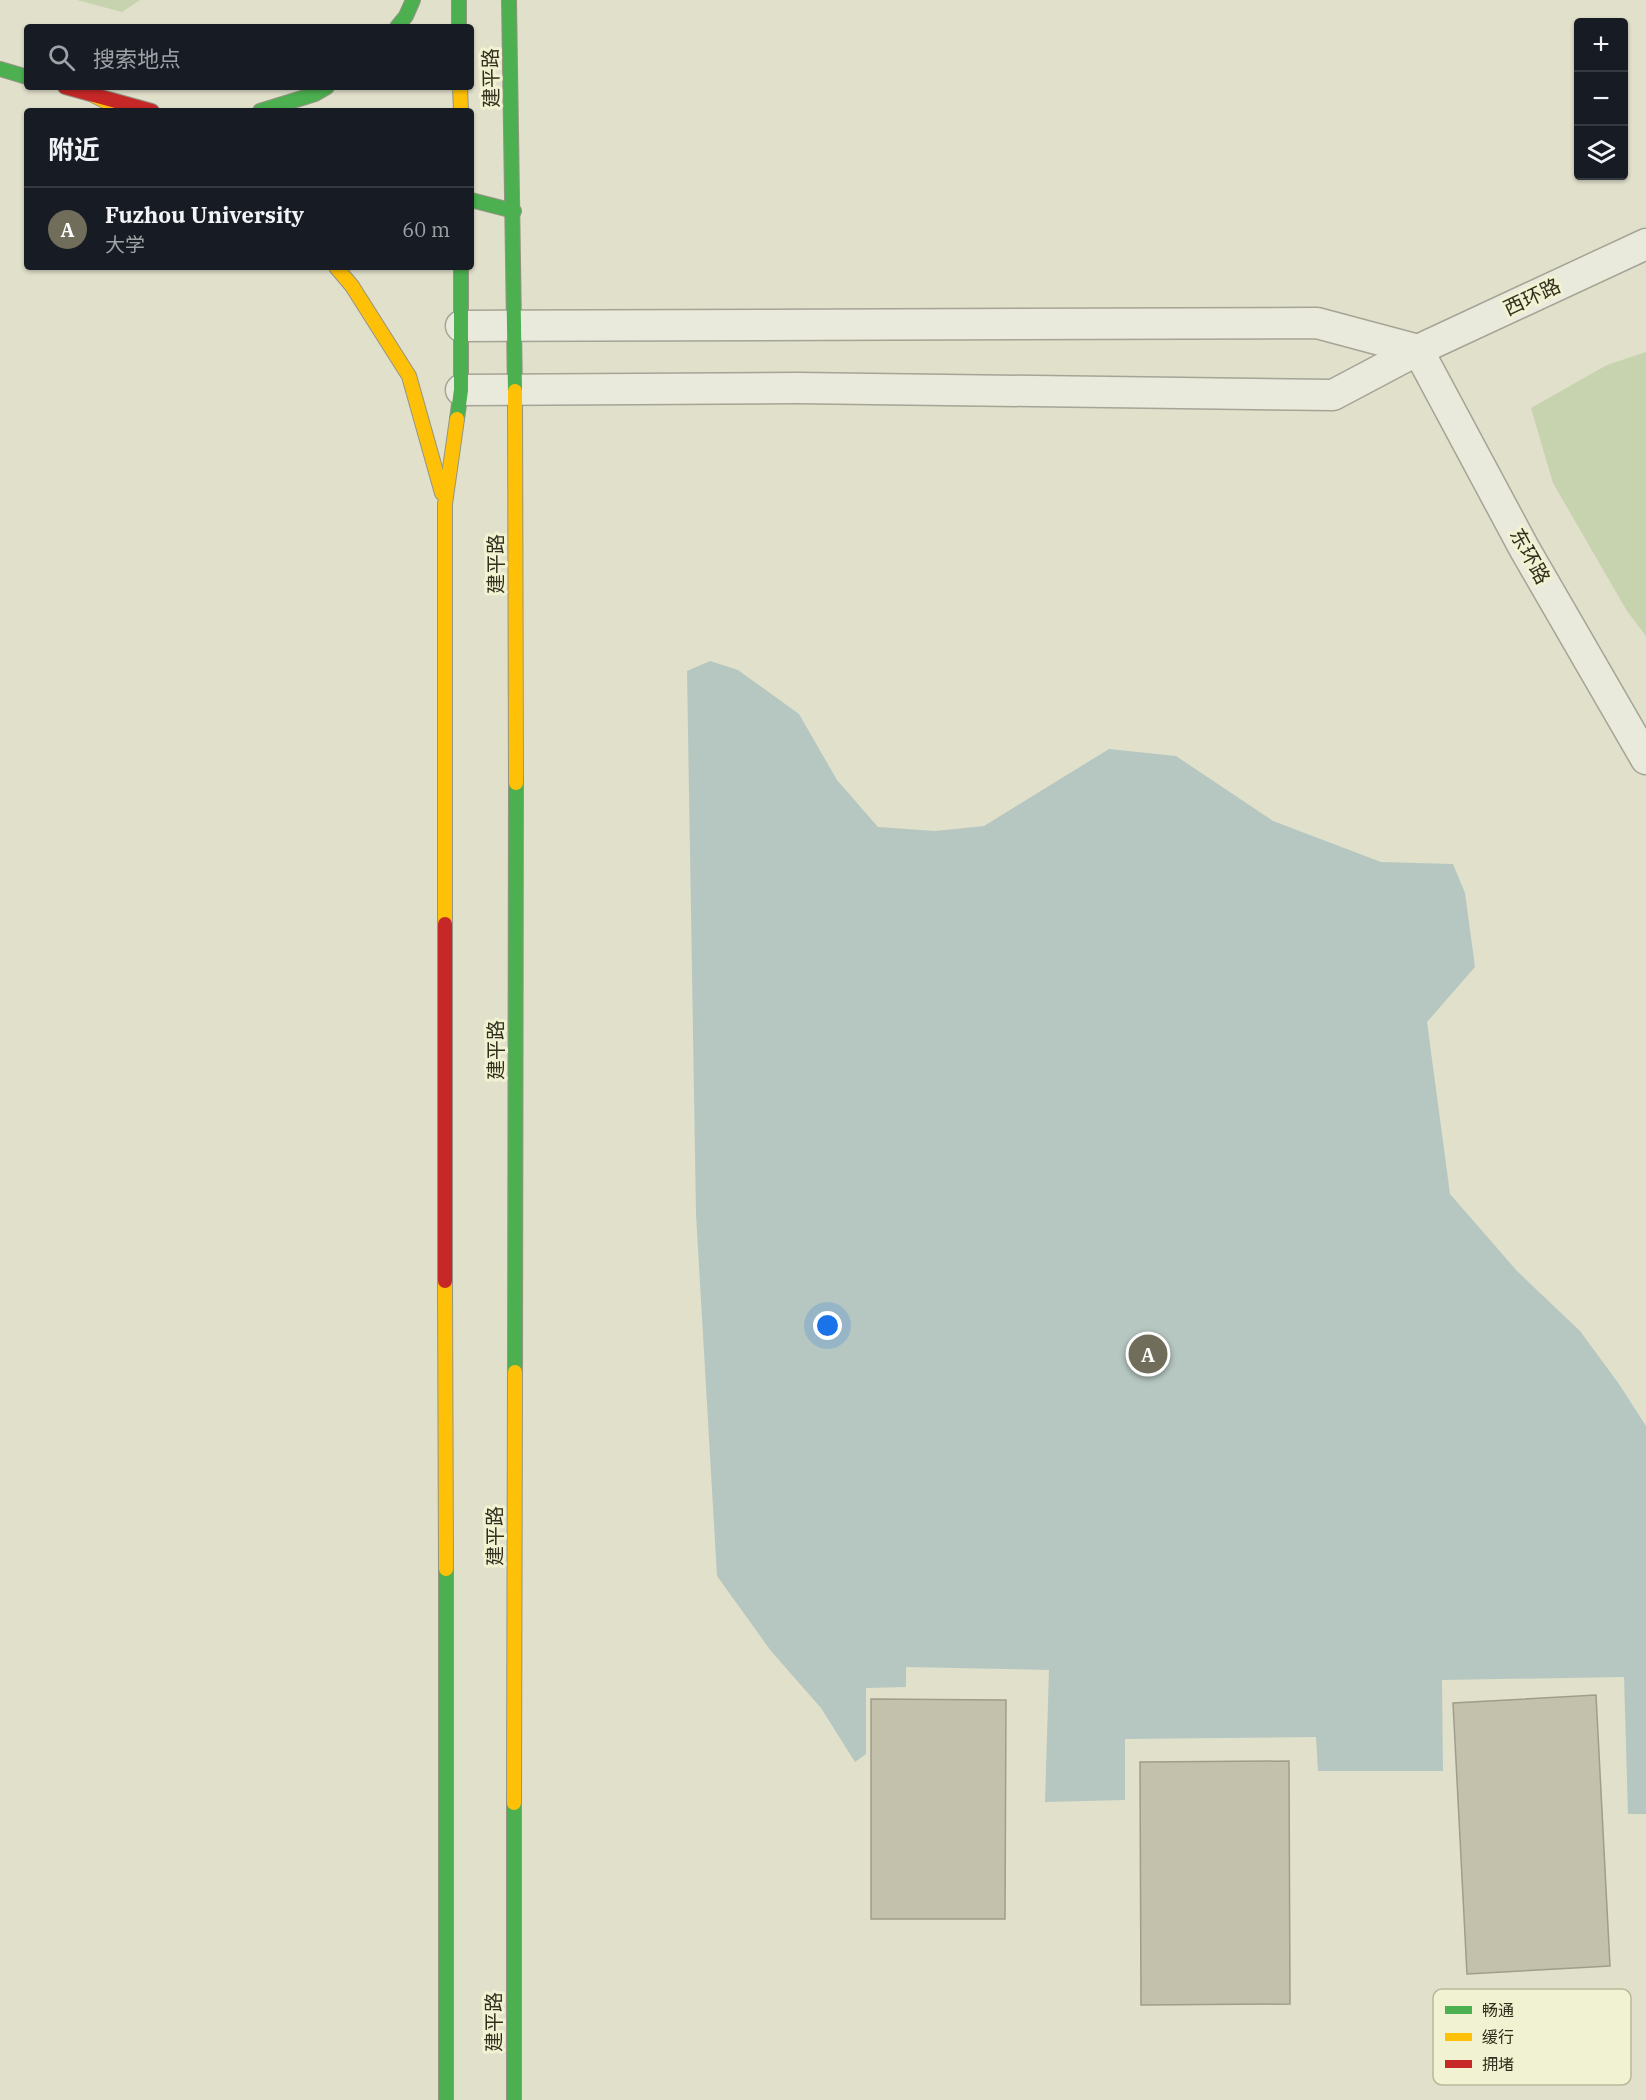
<!DOCTYPE html>
<html lang="zh">
<meta charset="utf-8">
<style>
:root{--surface:#171b24;--page:#20242c;--text:#f1f3f6;--muted:#9ea1a6;--line:#363941;--accent:#706d5b}
body{margin:0;font-family:"IBM Plex Serif","Noto Sans SC",serif;background:var(--page);color:var(--text)}
.controls{position:absolute;right:18px;top:18px;display:grid;overflow:hidden;border-radius:6px;box-shadow:0 2px 4px #0004}
.controls button{width:54px;height:54px;display:grid;place-items:center;padding:0;border:0;border-bottom:2px solid var(--line);background:var(--surface);color:var(--text);font:30px sans-serif}
.you{position:absolute;left:828px;top:1326px;width:21px;height:21px;margin:-15px;border:4px solid #fff;border-radius:50%;background:#1a73e8;box-shadow:0 0 0 9px #1a73e833}
.badge{display:grid;place-items:center;width:39px;height:39px;border-radius:50%;background:var(--accent);color:#fff;font-size:20px;font-weight:700}
.pin{position:absolute;translate:-50% -50%;border:3px solid #fff;box-shadow:0 2px 6px #0006}
.list{margin:0;padding:0;list-style:none}
h2{display:flex;justify-content:space-between;align-items:center;height:78px;margin:0;padding:0 24px;font-size:26px}
h2 small{font-size:20px;font-weight:400;color:var(--muted)}
.list li{display:grid;grid-template-columns:39px 1fr auto;gap:18px;align-items:center;box-sizing:border-box;height:84px;padding:0 24px;border-top:2px solid var(--line)}
.list b{display:block;font-size:22px;white-space:nowrap}
.list p{margin:0;font-size:20px;white-space:nowrap;color:var(--muted)}
.list em{font-size:20px;font-style:normal;color:var(--muted)}
.icon{flex:none;width:33px;height:33px;fill:none;stroke:currentColor;stroke-width:2;stroke-linecap:round;stroke-linejoin:round}
.map{position:relative;flex:none;width:1646px;height:2100px;overflow:hidden}
.search{position:absolute;background:var(--surface);box-shadow:0 2px 4px #0004;left:24px;top:24px;width:450px;height:66px;display:flex;align-items:center;gap:15px;box-sizing:border-box;padding:0 21px;border-radius:6px;color:var(--muted);font-size:22px}
.panel{position:absolute;background:var(--surface);box-shadow:0 2px 4px #0004;left:24px;top:108px;width:450px;height:162px;border-radius:6px}
.map>svg:first-child{display:block}
.green{fill:#c7d2ae}
.water{fill:#b6c7c1}
.building{fill:#c3c0ac;stroke:#a09d8b;stroke-width:1.5}
.lines{fill:none;stroke-linecap:round;stroke-linejoin:round}
.street-casing{stroke:#a5a495;stroke-width:33}
.fast-casing{stroke:#959484;stroke-width:16}
.slow-casing{stroke:#959484;stroke-width:16}
.jam-casing{stroke:#959484;stroke-width:16}
.street{stroke:#e9e9dc;stroke-width:30}
.fast{stroke:#4caf50;stroke-width:14}
.slow{stroke:#ffc107;stroke-width:14}
.jam{stroke:#c62828;stroke-width:14}
.labels{text-anchor:middle;stroke-width:6;stroke-linejoin:round;paint-order:stroke}
.street-label{font-size:20px;fill:#332f1e;stroke:#f1f2d1}
.key{fill:#f1f2d1;stroke:#b8b89b;stroke-width:1.5}
.key-label{font-size:16px;fill:#332f1e}
</style>
<div class="map">
<svg width="1646" height="2100" viewBox="0 0 1646 2100">
<rect width="100%" height="100%" fill="#e0e0cb"/>
<g class="green">
<path d="M77,0h63l-18,12z"/>
<path d="M1646,352v284l-19,-25 -74,-128 -22,-75 76,-43z"/>
</g>
<path class="water" d="M710,661l28,9 61,44 38,66 41,47 57,4 49,-5 125,-77 67,7 97,65 108,41 72,2 12,29 10,74 -48,55 23,172 67,77 63,60 39,53 27,42v388h-18l-4,-137 -182,3 1,91h-125l-2,-34 -191,2v61l-80,2 4,-132 -143,-3v20l-40,1v66l-11,8 -34,-54 -50,-57 -54,-75 -21,-362 -9,-543z"/>
<g class="building">
<path d="M1596,1695l14,271 -143,8 -14,-271z"/>
<path d="M871,1699l135,1 -1,219h-134z"/>
<path d="M1289,1761l1,243 -149,1 -1,-243z"/>
</g>
<g class="lines">
<defs>
<g id="street">
<path d="M461,326l856,-3 101,27"/>
<path d="M1418,350l106,198 122,211"/>
<path d="M461,390l337,-2 535,7 85,-45 228,-106"/>
</g>
<g id="fast">
<path d="M459,0v27"/>
<path d="M509,0l6,391"/>
<path d="M397,27l9,-11 7,-16"/>
<path d="M0,69l27,8"/>
<path d="M260,111l55,-17 12,-7"/>
<path d="M471,200l43,11"/>
<path d="M457,419l4,-29v-123"/>
<path d="M515,1372l1,-589"/>
<path d="M446,1569v531"/>
<path d="M514,2100v-297"/>
</g>
<g id="slow">
<path d="M460,87l1,24"/>
<path d="M93,95l31,16"/>
<path d="M336,267l16,19 57,90 33,117"/>
<path d="M515,391l1,392"/>
<path d="M445,924v-420l12,-85"/>
<path d="M445,1281l1,288"/>
<path d="M514,1803l1,-431"/>
</g>
<g id="jam">
<path d="M65,87l87,24"/>
<path d="M445,924v357"/>
</g>
</defs>
<use href="#street" class="street-casing"/>
<use href="#fast" class="fast-casing"/>
<use href="#slow" class="slow-casing"/>
<use href="#jam" class="jam-casing"/>
<use href="#street" class="street"/>
<use href="#fast" class="fast"/>
<use href="#slow" class="slow"/>
<use href="#jam" class="jam"/>
</g>
<g class="labels">
<g class="street-label">
<text transform="translate(491 78) rotate(-91)" y="7">建平路</text>
<text transform="translate(1532 297) rotate(-25)" y="7">西环路</text>
<text transform="translate(1530 556) rotate(61)" y="7">东环路</text>
<text transform="translate(496 564) rotate(-90)" y="7">建平路</text>
<text transform="translate(496 1050) rotate(-90)" y="7">建平路</text>
<text transform="translate(495 1536) rotate(-90)" y="7">建平路</text>
<text transform="translate(494 2022) rotate(-90)" y="7">建平路</text>
</g>
</g>
<rect x="1433" y="1989" width="198" height="96" rx="9" class="key"/>
<rect x="1445" y="2006" width="27" height="8" fill="#4caf50"/>
<rect x="1445" y="2033" width="27" height="8" fill="#ffc107"/>
<rect x="1445" y="2060" width="27" height="8" fill="#c62828"/>
<g class="key-label">
<text x="1482" y="2016">畅通</text>
<text x="1482" y="2043">缓行</text>
<text x="1482" y="2070">拥堵</text>
</g>
</svg>
<div class="controls">
<button>+</button>
<button>−</button>
<button><svg class="icon" aria-label="layers" viewBox="0 0 24 24"><path d="M12 4l9 5-9 5-9-5zM3 14l9 5 9-5"/></svg></button>
</div>
<div class="you"></div>
<div class="pin badge" style="left:1148px;top:1354px">A</div>
<div class="search"><svg class="icon" aria-label="search" viewBox="0 0 24 24"><circle cx="10" cy="10" r="6"/><path d="M15 15l6 6"/></svg>搜索地点</div>
<section class="panel">
<h2>附近<small></small></h2>
<ul class="list">
<li><span class="badge">A</span><div><b>Fuzhou University</b><p>大学</p></div><em>60 m</em></li>
</ul>
</section>
</div>
